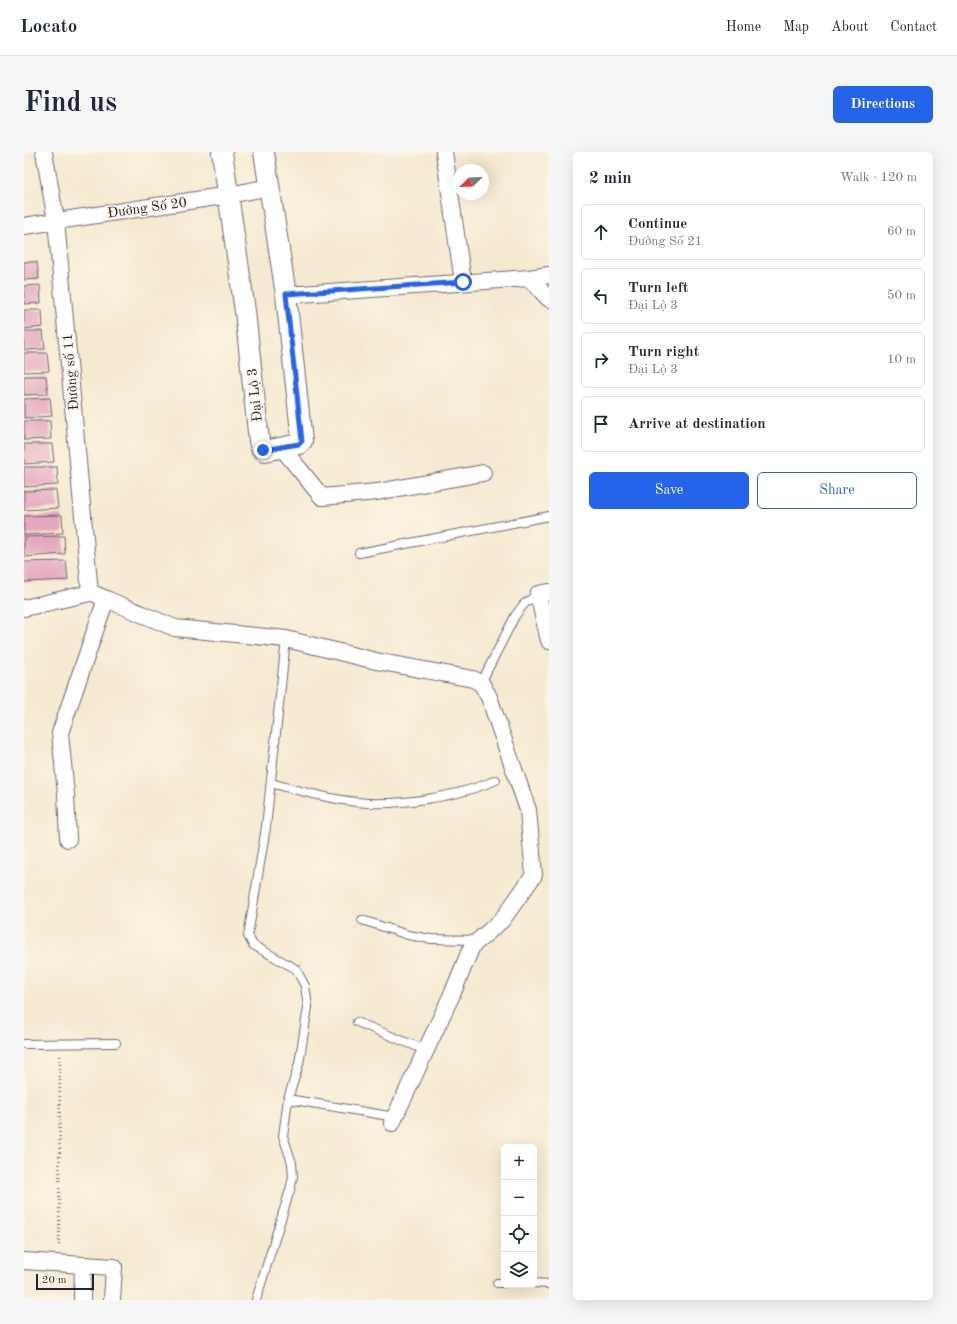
<!DOCTYPE html>
<meta charset="utf-8">
<style>
:root{--surface:#fff;--page:#f6f6f7;--text:#1f2937;--muted:#747a83;--line:#e0e1e3;--accent:#2563eb}
body{margin:0;font-family:"Old Standard TT",serif;background:var(--page);color:var(--text)}
.controls{position:absolute;right:12px;bottom:12px;display:grid;overflow:hidden;border-radius:6px;box-shadow:0 4px 16px #0002}
.controls button{width:36px;height:36px;display:grid;place-items:center;padding:0;border:0;border-bottom:1px solid var(--line);background:var(--surface);color:var(--text);font:20px sans-serif}
.compass{position:absolute;left:429px;top:12px;width:36px;height:36px;border-radius:50%;background:var(--surface);box-shadow:0 4px 16px #0002;rotate:247deg}
.scale{position:absolute;left:12px;bottom:10px;width:58px;box-sizing:border-box;padding-left:4px;border:2px solid #22223b;border-top:0;font-size:11px;line-height:14px;white-space:nowrap;color:#22223b;-webkit-text-stroke:3px #fcf5e5;paint-order:stroke}
.stop{position:absolute;width:12px;height:12px;margin:-9px;border:3px solid #2563eb;border-radius:50%;background:#fff}
.stop.end{background:#2563eb;border-color:#fff;box-shadow:0 1px 4px #0008}
.list{margin:0;padding:0;list-style:none}
h2{display:flex;justify-content:space-between;align-items:center;height:52px;margin:0;padding:0 16px;font-size:17px}
h2 small{font-size:13px;font-weight:400;color:var(--muted)}
.list li{display:grid;grid-template-columns:26px 1fr auto;gap:12px;align-items:center;box-sizing:border-box;height:56px;margin:0 8px 8px;padding:0 8px;border:1px solid var(--line);border-radius:6px}
.list b{display:block;font-size:15px;white-space:nowrap}
.list p{margin:0;font-size:13px;white-space:nowrap;color:var(--muted)}
.list em{font-size:13px;font-style:normal;color:var(--muted)}
.actions{display:flex;gap:8px;padding:12px 16px}
.actions a{flex:1;padding:9px 0;border:1px solid var(--accent);border-radius:6px;text-align:center;font-size:14px;color:var(--accent)}
.actions .main{background:var(--accent);color:#fff}
.icon{flex:none;width:22px;height:22px;fill:none;stroke:currentColor;stroke-width:2;stroke-linecap:round;stroke-linejoin:round}
.map{position:relative;flex:none;width:525px;height:1148px;overflow:hidden;border-radius:6px}
header{display:flex;align-items:center;gap:24px;box-sizing:border-box;height:56px;padding:0 20px;background:var(--surface);border-bottom:1px solid var(--line)}
header strong{font-size:19px}
nav{display:flex;gap:22px;margin-inline-start:auto;font-size:14px}
.intro{display:flex;align-items:center;justify-content:space-between;box-sizing:border-box;height:96px;padding:0 24px}
h1{margin:0;font-size:28px}
.button{padding:10px 18px;border-radius:6px;background:var(--accent);color:#fff;font-size:14px;font-weight:700}
main{display:flex;gap:24px;padding:0 24px}
aside{flex:1;background:var(--surface);border-radius:6px;box-shadow:0 4px 16px #0002}
.map>svg:first-child{display:block}
.building{fill:#e5a6bf}
.lines{fill:none;stroke-linecap:round;stroke-linejoin:round}
.service-casing{stroke:#6c6870;stroke-width:10}
.minor-casing{stroke:#6c6870;stroke-width:18}
.tertiary-casing{stroke:#6c6870;stroke-width:22}
.path{stroke:#6c6870;stroke-width:2.5;stroke-dasharray:1 3;stroke-linecap:butt}
.service{stroke:#fff;stroke-width:8}
.minor{stroke:#fff;stroke-width:16}
.tertiary{stroke:#fff;stroke-width:20}
.route{stroke:#2563eb;stroke-width:5}
.labels{text-anchor:middle;stroke-width:3;stroke-linejoin:round;paint-order:stroke}
.street-label{font-size:14px;fill:#22223b;stroke:#fcf5e5}
</style>
<header>
<strong>Locato</strong>
<nav><a>Home</a><a>Map</a><a>About</a><a>Contact</a></nav>
</header>
<div class="intro"><h1>Find us</h1><a class="button">Directions</a></div>
<main>
<div class="map">
<svg width="525" height="1148" viewBox="0 0 525 1148">
<rect width="100%" height="100%" fill="#fcf5e5"/>
<filter id="ink" filterUnits="userSpaceOnUse"><feTurbulence type="fractalNoise" baseFrequency=".025" numOctaves="2"/><feDisplacementMap in="SourceGraphic" scale="8" xChannelSelector="R" yChannelSelector="G"/><feConvolveMatrix kernelMatrix="1 2 1 2 8 2 1 2 1" color-interpolation-filters="sRGB"/></filter>
<filter id="wash" filterUnits="userSpaceOnUse"><feTurbulence type="fractalNoise" baseFrequency=".012" numOctaves="4" result="noise"/><feDisplacementMap in="SourceGraphic" scale="16" xChannelSelector="R" yChannelSelector="G"/><feGaussianBlur stdDeviation="0.9" result="paint"/><feColorMatrix in="noise" values="0 0 0 0 0 0 0 0 0 0 0 0 0 0 0 0 0 1.4 0 .05"/><feComposite in="paint" operator="in"/></filter>
<g filter="url(#wash)">
<rect width="100%" height="100%" fill="#f6e9d1"/>
<g id="blocks">
<g class="building">
<path d="M0,110h13l2,17 -15,1z"/>
<path d="M16,133l1,18 -17,1v-18z"/>
<path d="M0,158h18l1,17 -19,2z"/>
<path d="M0,179h19l2,18 -21,1z"/>
<path d="M0,201h23l2,18 -25,1z"/>
<path d="M0,224h22l2,18 -24,1z"/>
<path d="M26,246l2,18 -28,2v-19z"/>
<path d="M0,269h26l1,18 -27,1z"/>
<path d="M0,292h28l2,18 -30,2z"/>
<path d="M0,315h33l1,18 -34,2z"/>
<path d="M32,338l2,18 -34,2v-19z"/>
<path d="M38,363l1,18 -39,2v-19z"/>
<path d="M40,384l1,18 -41,3v-20z"/>
<path d="M42,409l2,19 -44,2v-20z"/>
</g>
</g>
</g>
<g filter="url(#ink)">
<use href="#blocks" fill-opacity="0" stroke="#6c6870" stroke-width="1"/>
<g class="lines">
<defs>
<g id="service">
<path d="M335,401l190,-37"/>
<path d="M457,531l34,-67 9,-12 14,-10"/>
<path d="M247,631c28,8 57,16 86,19 39,5 103,-6 139,-22"/>
<path d="M338,768l46,15 23,4 45,1"/>
<path d="M333,870l68,28"/>
<path d="M0,892l92,-1"/>
<path d="M264,947l107,18"/>
<path d="M473,1131h7"/>
<path d="M510,1131l15,1"/>
<path d="M232,1148l34,-110 3,-13 -1,-14 -9,-27 5,-37 11,-35 9,-57 -3,-21 -9,-17 -43,-24 -5,-9 18,-109 20,-188"/>
</g>
<g id="minor">
<path d="M20,0l12,69 34,372"/>
<path d="M420,0l19,130"/>
<path d="M0,74l205,-31 41,-8"/>
<path d="M505,126l20,21"/>
<path d="M262,143l243,-17 20,-3"/>
<path d="M258,296l40,49 55,-5 106,-19"/>
<path d="M525,440l-11,2 11,47"/>
<path d="M82,447l69,29 111,11 90,22 97,18 8,4 8,14 39,113 6,65 -32,45 -30,26 -19,46 -61,131"/>
<path d="M0,456l66,-15"/>
<path d="M44,687l-2,-45 -6,-61 46,-134 -9,-4"/>
<path d="M0,1109l90,6 -2,33"/>
<path d="M58,1148l1,-34"/>
</g>
<path id="tertiary" d="M198,0l23,159 14,130 2,7 4,3 34,-7 3,-3 -16,-146 -22,-143"/>
</defs>
<use href="#service" class="service-casing"/>
<use href="#minor" class="minor-casing"/>
<use href="#tertiary" class="tertiary-casing"/>
<path class="path" d="M35,1093l1,-189"/>
<use href="#service" class="service"/>
<use href="#minor" class="minor"/>
<use href="#tertiary" class="tertiary"/>
</g>
</g>
<g class="lines" filter="url(#ink)">
<path class="route" d="M239,298l36,-6 3,-3 -16,-147 177,-12"/>
</g>
<g class="labels">
<g class="street-label">
<text transform="translate(123 55) rotate(-8)" y="5">Đường Số 20</text>
<text transform="translate(46 220) rotate(-95)" y="5">Đường số 11</text>
<text transform="translate(230 243) rotate(-96)" y="5">Đại Lộ 3</text>
</g>
</g>
</svg>
<div class="controls">
<button>+</button>
<button>−</button>
<button><svg class="icon" aria-label="locate" viewBox="0 0 24 24"><circle cx="12" cy="12" r="6"/><path d="M12 2v4M12 18v4M2 12h4M18 12h4"/></svg></button>
<button><svg class="icon" aria-label="layers" viewBox="0 0 24 24"><path d="M12 4l9 5-9 5-9-5zM3 14l9 5 9-5"/></svg></button>
</div>
<svg class="compass" viewBox="-18 -18 36 36"><path d="M0-13l5 13h-10z" fill="#e53935"/><path d="M0 13l5-13h-10z" fill="#747a83"/></svg>
<div class="scale">20 m</div>
<div class="stop" style="left:439px;top:130px"></div>
<div class="stop end" style="left:239px;top:298px"></div>
</div>
<aside>
<h2>2 min<small>Walk · 120 m</small></h2>
<ul class="list">
<li><svg class="icon" aria-label="ahead" viewBox="0 0 24 24"><path d="M12 20V5M6 11l6-6 6 6"/></svg><div><b>Continue</b><p>Đường Số 21</p></div><em>60 m</em></li>
<li><svg class="icon" aria-label="left" viewBox="0 0 24 24"><path d="M17 20v-9H6M10 6l-5 5 5 5"/></svg><div><b>Turn left</b><p>Đại Lộ 3</p></div><em>50 m</em></li>
<li><svg class="icon" aria-label="right" viewBox="0 0 24 24"><path d="M7 20v-9h11M14 6l5 5-5 5"/></svg><div><b>Turn right</b><p>Đại Lộ 3</p></div><em>10 m</em></li>
<li><svg class="icon" aria-label="arrive" viewBox="0 0 24 24"><path d="M6 21V4h12l-3 4 3 4H6"/></svg><div><b>Arrive at destination</b></div></li>
</ul>
<div class="actions"><a class="main">Save</a><a>Share</a></div>
</aside>
</main>
